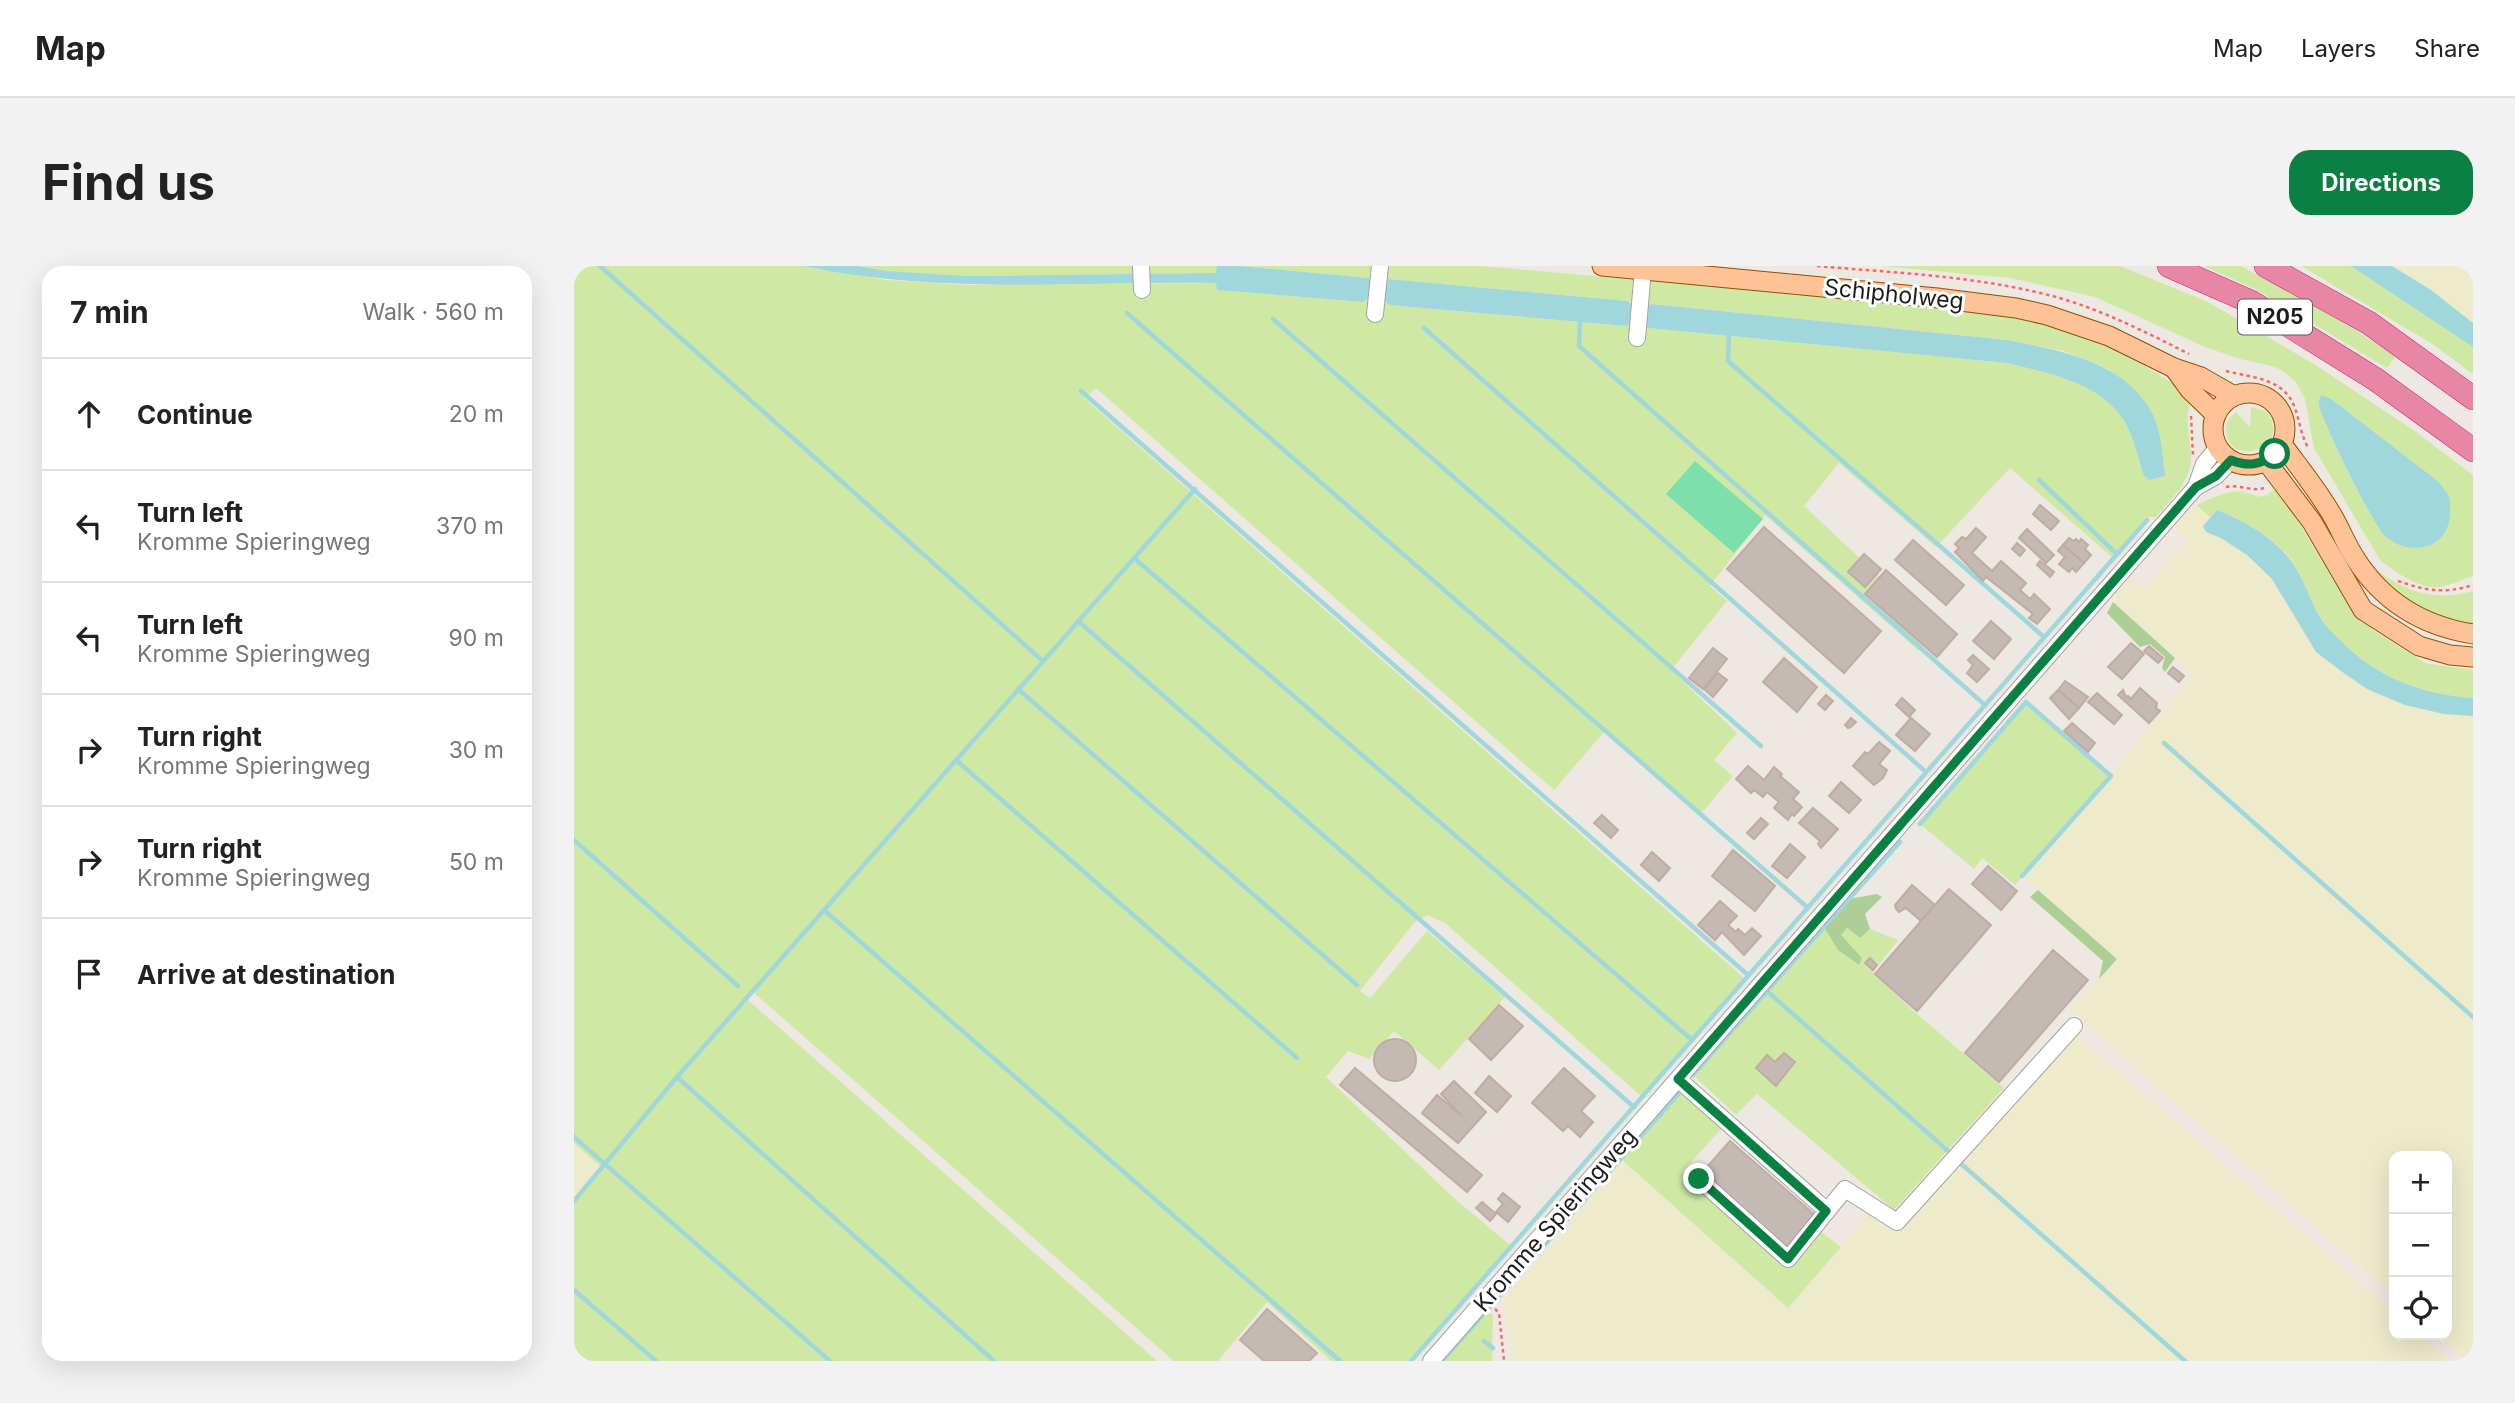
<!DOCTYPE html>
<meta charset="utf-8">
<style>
:root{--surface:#fff;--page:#f2f2f2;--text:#222;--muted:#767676;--line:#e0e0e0;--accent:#0b8043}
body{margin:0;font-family:Inter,sans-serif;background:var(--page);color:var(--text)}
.controls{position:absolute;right:21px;bottom:21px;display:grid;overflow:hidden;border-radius:14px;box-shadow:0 7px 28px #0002}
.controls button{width:63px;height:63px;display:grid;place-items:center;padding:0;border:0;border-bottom:2px solid var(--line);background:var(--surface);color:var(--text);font:35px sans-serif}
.stop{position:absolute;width:21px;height:21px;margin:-16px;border:5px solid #0b8043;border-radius:50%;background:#fff}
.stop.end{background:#0b8043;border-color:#fff;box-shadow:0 2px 7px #0008}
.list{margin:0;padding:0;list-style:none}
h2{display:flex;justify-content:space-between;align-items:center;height:91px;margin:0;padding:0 28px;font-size:30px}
h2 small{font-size:23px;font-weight:400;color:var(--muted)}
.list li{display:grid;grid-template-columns:46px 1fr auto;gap:21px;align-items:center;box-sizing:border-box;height:112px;padding:0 28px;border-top:2px solid var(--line)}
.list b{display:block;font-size:26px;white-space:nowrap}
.list p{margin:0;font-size:23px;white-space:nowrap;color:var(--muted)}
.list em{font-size:23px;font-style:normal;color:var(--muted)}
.icon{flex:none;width:38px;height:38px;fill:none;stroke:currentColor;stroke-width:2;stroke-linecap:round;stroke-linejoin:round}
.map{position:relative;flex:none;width:1899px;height:1095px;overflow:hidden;border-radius:21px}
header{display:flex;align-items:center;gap:42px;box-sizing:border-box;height:98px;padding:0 35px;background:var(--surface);border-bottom:2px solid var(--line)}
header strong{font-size:33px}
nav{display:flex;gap:38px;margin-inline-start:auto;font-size:24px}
.intro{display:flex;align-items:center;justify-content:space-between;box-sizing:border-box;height:168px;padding:0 42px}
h1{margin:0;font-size:49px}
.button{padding:18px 32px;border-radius:21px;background:var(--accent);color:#fff;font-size:24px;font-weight:700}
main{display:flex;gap:42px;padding:0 42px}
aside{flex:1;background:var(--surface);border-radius:21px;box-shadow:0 7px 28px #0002}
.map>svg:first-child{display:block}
.farmland{fill:#edebcb}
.grass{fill:#cfe9a5;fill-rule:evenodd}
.forest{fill:#adce95}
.pitch{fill:#7ddfac}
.water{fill:#a0d7dc}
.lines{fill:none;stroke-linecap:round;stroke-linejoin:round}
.stream{stroke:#a0d7dc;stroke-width:4.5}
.building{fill:#c5b9b4;stroke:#bfaca3;stroke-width:2}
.minor-casing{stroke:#a3a3a3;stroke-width:18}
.major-casing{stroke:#934f00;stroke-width:21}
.highway-casing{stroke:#d82178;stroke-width:24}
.path{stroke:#fb6468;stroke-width:2.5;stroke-dasharray:3.5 3.5;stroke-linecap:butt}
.minor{stroke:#fff;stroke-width:16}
.major{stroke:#fdc396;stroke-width:19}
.highway{stroke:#e786a5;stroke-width:23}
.route{stroke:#0b8043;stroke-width:9}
.labels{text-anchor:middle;stroke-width:6;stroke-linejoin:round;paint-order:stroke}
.shield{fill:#fff;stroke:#606060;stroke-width:2}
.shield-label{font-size:21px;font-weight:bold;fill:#1c1c1c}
.street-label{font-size:23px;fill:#1c1c1c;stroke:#fff}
</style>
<header>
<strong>Map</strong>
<nav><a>Map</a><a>Layers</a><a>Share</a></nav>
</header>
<div class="intro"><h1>Find us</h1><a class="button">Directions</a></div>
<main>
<aside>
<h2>7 min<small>Walk · 560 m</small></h2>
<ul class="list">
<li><svg class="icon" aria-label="ahead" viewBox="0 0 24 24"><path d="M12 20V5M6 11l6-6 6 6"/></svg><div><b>Continue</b></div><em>20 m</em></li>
<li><svg class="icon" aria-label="left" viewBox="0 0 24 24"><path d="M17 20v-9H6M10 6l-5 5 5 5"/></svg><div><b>Turn left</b><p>Kromme Spieringweg</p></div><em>370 m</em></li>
<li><svg class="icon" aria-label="left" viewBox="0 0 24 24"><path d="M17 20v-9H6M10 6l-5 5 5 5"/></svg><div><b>Turn left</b><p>Kromme Spieringweg</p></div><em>90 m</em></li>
<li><svg class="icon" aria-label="right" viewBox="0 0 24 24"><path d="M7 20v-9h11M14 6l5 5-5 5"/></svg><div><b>Turn right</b><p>Kromme Spieringweg</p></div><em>30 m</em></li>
<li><svg class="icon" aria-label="right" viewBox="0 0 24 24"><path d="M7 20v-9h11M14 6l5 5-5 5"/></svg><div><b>Turn right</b><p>Kromme Spieringweg</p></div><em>50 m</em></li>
<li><svg class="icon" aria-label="arrive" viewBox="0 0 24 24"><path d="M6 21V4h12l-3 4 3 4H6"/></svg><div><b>Arrive at destination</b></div></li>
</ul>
</aside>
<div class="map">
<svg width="1899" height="1095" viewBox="0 0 1899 1095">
<rect width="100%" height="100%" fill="#ede8e1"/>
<g class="farmland">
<path d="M1818,0h81v57l-42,-33z"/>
<path d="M1623,239l14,13 -8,7 3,7 15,6 26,17 26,25 43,72 25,19 103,43 29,2v645h-6l-30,-26h10v-179h-53v141l-324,-287 47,-51 -95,-83 89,-100 36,-47 47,-54 -88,-79 21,-21 17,13 44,-48 -15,-14z"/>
<path d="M1500,767l320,280v22h25l30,26h-936l-10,-61 120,-138 165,146 80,-94 25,17z"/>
<path d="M0,877l27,24 -27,31z"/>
</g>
<g class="grass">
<path d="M0,0h230l83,14 81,5 249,-2v7l146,12 8,-6 11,1 8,8 237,21 5,-5h11l6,7 358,35c40,10 92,19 116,56 11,18 18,41 27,61l15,-4 -34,-89 -23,-18 -44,-18 -57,-11 -356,-36 -7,5 -11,-1 -5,-7 -240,-22 -5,4 -11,-1 -4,-4 -128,-12h241l486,43 81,14 40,13 39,19 48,30 16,16c-8,19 1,39 0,60 -2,22 -21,40 -35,56h-10l-33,41 -103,-90 -74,79 -97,-84 -35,43 134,125 -19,20 -154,-136 -55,71 17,15 -56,69 66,63 -23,27 19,16 -34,40 -95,-84 -50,58 -458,-402 -12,10 660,580 -103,118 -196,-173 -18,-8 -13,8 -54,68 10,7 57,-67 78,66 -66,73 -45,-39 -25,28 -21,-8 -22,26 129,122 56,47 -101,115h-79l-64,-59 -49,59h-44l-421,-369 -5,8 409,361h-583v-163l27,-31 -27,-24z"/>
<path d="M284,0h359v7l-249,3 -81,-5z"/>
<path d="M1308,0h238l88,36 106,62 102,68 57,43v101c-10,3 -22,9 -32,11 -22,3 -45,-15 -61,-27l-66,-112 -9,-49 -9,-17 -13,-11 -11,-5 -32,-7 -35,-12 -110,-50 -85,-19zM1865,217l10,14 -24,50 -27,-3z"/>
<path d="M1630,0h37l98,54 57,36 -9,12 -132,-79z"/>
<path d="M1727,0h50l17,10 105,71v27l-42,-31z"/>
<path d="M1677,141l14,4c32,33 -36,61 -39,20 -1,-8 4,-14 10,-19l14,15z"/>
<path d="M1704,221l58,98 35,44 54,34 48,7v28c-51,-3 -99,-22 -134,-59 -6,-6 -14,-13 -18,-20 -12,-19 -18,-44 -32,-62 -19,-22 -45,-36 -72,-47l-6,8 -14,-13c21,-10 40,-20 61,-8l9,-2z"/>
<path d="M1790,296c36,25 63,42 109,29v37l-60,-18z"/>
<path d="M1452,436l85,74 -96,109 -33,-27 -8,11 -54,-45z"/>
<path d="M1250,661l14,23 21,15 3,-7 -22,-23 6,-7 14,10 10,-9 28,11 -25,32 38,37 93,79 -110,122 -137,-116 -21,21 -43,-40z"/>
<path d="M1106,826l42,36 -39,43 5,6 101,88 30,-35 22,17 -53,61 -167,-149z"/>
<path d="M912,1047l7,1 -1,47h-49z"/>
</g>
<g class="forest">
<path d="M1539,336l62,56 -10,14 -3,-4 3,-11 -15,-13 -10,3 -33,-34z"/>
<path d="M1464,624l79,69 -18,20 4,-18 -73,-64z"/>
<path d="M1303,628l5,3 -17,17 5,15 -10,9 -13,-10 -6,7 21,23 -3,7 -21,-15 -14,-23 25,-28z"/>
</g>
<path class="pitch" d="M1121,195l68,58 -29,34 -68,-59z"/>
<g class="water">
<path d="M230,0h54l29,5 81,5 248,-3 1,-7h23l128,12 4,4 11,1 5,-4 240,22 6,7 10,1 7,-5 356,36c51,10 118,21 145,73 10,19 10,42 13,63l-15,4 -6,-4c-6,-18 -10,-40 -21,-57 -25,-37 -76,-46 -116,-56l-359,-35 -5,-7h-11l-5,5 -238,-21 -7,-8 -11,-1 -8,6 -146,-12 -1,-7c-137,-2 -277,12 -412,-17z"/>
<path d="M1777,0h41l39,24 42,33v24z"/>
<path d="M1747,129l10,4 109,84c2,4 7,9 9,14 2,4 1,10 1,15 0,30 -26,43 -53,32 -3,-2 -10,-6 -13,-9 -12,-13 -61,-112 -65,-130 -1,-4 1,-6 2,-10z"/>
<path d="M1643,244c27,11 53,25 71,47 15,17 21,43 33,62 4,7 12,14 18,20 35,37 83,56 134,59v18l-29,-2 -39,-9 -38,-16 -26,-18 -25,-19 -44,-73 -25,-24 -26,-17 -15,-6 -3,-6z"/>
</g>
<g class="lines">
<g class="stream">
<path d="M26,0l443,395"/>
<path d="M553,47l681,595"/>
<path d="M699,53l488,427"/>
<path d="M1006,56l-1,24 406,359"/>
<path d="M850,62l502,444"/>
<path d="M1155,69l-1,26 316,276"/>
<path d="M507,125l667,584"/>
<path d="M1465,214l78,74"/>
<path d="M560,292l558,482"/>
<path d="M504,355l556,486"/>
<path d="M444,423l339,296"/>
<path d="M1590,477l309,274"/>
<path d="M382,494l341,298"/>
<path d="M1346,558l106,-122 85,74 -89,100"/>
<path d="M0,574l164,146"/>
<path d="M250,644l516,451"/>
<path d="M1193,725l133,-149"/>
<path d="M1119,809l74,-84 180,159"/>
<path d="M103,811l317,284"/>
<path d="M0,871l256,224"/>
<path d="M1384,895l227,200"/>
<path d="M0,935l103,-124 518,-588"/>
<path d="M0,1024l82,71"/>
<path d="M910,1075l9,7"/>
<path d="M837,1095l736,-841"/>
<path d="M868,1095l238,-269"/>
</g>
</g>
<g class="building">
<path d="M1466,239l19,16 -8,9 -18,-16z"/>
<path d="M1190,261l117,104 -37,42 -117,-104z"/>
<path d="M1402,262l10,9 -14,16 20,18 9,-10 25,22 -6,7 10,9 4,-5 16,15 -13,15 -8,-6 4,-4 -47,-37 -3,4 -28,-29 4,-4 -4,-4 7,-7 4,2z"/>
<path d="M1453,263l27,26 -8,8 -27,-25z"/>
<path d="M1495,272l5,3 2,-2 3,3 2,-3 7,6 -3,4 6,6 -7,8 -21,-18z"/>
<path d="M1339,274l51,45 -18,20 -51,-45z"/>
<path d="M1443,277l8,7 -5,6 -8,-7z"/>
<path d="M1489,279l21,18 -8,9 -4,-4 -3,4 -10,-8 6,-7 -7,-6z"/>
<path d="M1290,288l17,15 -16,18 -17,-15z"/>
<path d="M1466,295l14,11 -4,5 -13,-12z"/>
<path d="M1312,304l71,64 -20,23 -72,-63z"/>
<path d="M1417,355l20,18 -17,20 -21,-18z"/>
<path d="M1557,377l13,11 -22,25 -14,-12z"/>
<path d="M1575,380l14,12 -5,5 -14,-12z"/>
<path d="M1139,382l14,11 -24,30 -14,-11z"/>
<path d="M1399,389l16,14 -12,13 -10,-9 6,-8 -5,-5z"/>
<path d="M1210,392l33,29 -20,25 -34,-30z"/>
<path d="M1599,401l11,9 -5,6 -11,-9z"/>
<path d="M1144,407l9,7 -14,17 -9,-8z"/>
<path d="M1491,415l23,16 -9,11 -21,-18z"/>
<path d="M1566,422l17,15 -1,5 4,3 -11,12 -31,-28 5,-5 3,7 2,-1 3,3z"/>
<path d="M1484,424l21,18 -10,11 -19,-21z"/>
<path d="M1523,427l25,22 -8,9 -26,-22z"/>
<path d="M1252,429l7,6 -8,9 -7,-6z"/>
<path d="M1328,432l13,12 -6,7 -13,-12z"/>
<path d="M1277,452l5,4 -5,5 -3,1 -3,-3z"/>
<path d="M1337,452l19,16 -15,17 -19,-16z"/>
<path d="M1498,457l23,20 -7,9 -24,-21z"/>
<path d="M1305,476l11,9 -11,13 8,6 -4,8 -9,7 -21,-19 12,-14 3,2z"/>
<path d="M1174,500l16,14 10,-13 8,7 -2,2 19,16 -6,7 9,8 -8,9 -2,-2 -4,6 -14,-12 5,-6 -12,-10 -4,5 -9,-7 -3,3 -15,-14z"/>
<path d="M1267,516l20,18 -12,13 -20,-17z"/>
<path d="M1239,542l25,21 -17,19 -3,-4 2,-3 -21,-18z"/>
<path d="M1028,549l16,15 -7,8 -17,-15z"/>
<path d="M1187,552l7,6 -14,15 -7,-6z"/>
<path d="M1216,578l15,13 -18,21 -15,-12z"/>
<path d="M1159,584l42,36 -20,25 -43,-35z"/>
<path d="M1078,586l18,16 -11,13 -18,-16z"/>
<path d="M1414,600l29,25 -16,19 -29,-26z"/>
<path d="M1338,619l23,20 -14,16 -15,-13 -7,4 -3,-3 -1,-4z"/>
<path d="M1375,623l42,36 -74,86 -42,-37z"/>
<path d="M1146,635l17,15 -9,9 8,7 2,-3 7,6 7,-7 9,8 -17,19 -22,-23 -7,8 -17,-15z"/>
<path d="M1479,684l35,30 -89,102 -34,-29z"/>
<path d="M1296,692l7,7 -4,5 -8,-7z"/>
<path d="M925,739l24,21 -32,34 -22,-21z"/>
<circle cx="821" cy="794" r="21"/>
<path d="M1210,787l11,9 -19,24 -20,-18 11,-13 8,7z"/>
<path d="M781,802l127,107 -15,17 -127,-107z"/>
<path d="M990,802l31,28 -14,15 12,11 -13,15 -12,-11 -5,5 -31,-28z"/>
<path d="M915,810l22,20 -14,16 -22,-19z"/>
<path d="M880,815l32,31 -28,31 -36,-30 15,-18 25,21 -21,-22z"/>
<path d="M1156,875l85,74 -30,34 -85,-74z"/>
<path d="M929,927l17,14 -12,15 -12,-10 7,-8 -5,-5z"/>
<path d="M908,936l14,12 -6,7 -14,-13z"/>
<path d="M693,1043l50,44 -8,8h-45l-24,-21z"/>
</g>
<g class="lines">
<defs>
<g id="minor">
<path d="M567,0l1,24"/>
<path d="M801,48l5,-48"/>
<path d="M1063,72l6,-68"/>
<path d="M1622,221l8,-23 14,-17"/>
<path d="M1104,813l149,132"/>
<path d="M1125,913l89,80 57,-70 52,33 177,-196"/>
<path d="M857,1095l765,-874 20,-11 15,-16"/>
</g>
<g id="major">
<path d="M1028,0l335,32 79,10 31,7 62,21 65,32 27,9 33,19"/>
<path d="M1600,102l16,22 26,25"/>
<circle cx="1675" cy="163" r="36"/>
<path d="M1708,178c16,22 33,43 47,66 10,15 16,33 26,48 27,43 68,68 118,76"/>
<path d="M1692,195l46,61 51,88 56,36 31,9 23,2"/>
</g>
<g id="highway">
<path d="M1595,0l82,36 124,77 98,71"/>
<path d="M1692,0l103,57 104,75"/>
</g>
</defs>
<use href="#minor" class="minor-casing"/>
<use href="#major" class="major-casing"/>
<use href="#highway" class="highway-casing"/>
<g class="path">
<path d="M1243,0c79,7 162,10 239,31 46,13 90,35 133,57"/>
<path d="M1652,105c27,7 58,7 69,37 5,14 6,28 14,41"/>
<path d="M1617,150l2,39"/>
<path d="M1652,221c13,-3 26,5 38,1"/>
<path d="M1824,315c29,10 46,13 75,4"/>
<path d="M921,1043l4,4 5,48"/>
</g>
<use href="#minor" class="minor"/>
<use href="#major" class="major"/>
<use href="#highway" class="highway"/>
</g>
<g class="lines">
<path class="route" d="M1125,913l89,80 38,-48 -148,-132 518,-592 20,-11 15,-16c17,7 29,5 44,-6"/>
</g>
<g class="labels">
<rect class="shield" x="1664" y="33.5" width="74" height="35" rx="5"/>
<g class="shield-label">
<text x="1701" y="58">N205</text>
</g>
<g class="street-label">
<text transform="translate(1320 28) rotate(6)" y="8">Schipholweg</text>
<text transform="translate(981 954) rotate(-49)" y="8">Kromme Spieringweg</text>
</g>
</g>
</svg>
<div class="controls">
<button>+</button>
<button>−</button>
<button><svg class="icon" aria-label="locate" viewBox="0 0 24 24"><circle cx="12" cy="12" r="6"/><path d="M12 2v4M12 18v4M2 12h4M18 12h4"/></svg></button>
</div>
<div class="stop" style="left:1701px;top:188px"></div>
<div class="stop end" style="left:1125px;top:913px"></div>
</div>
</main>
